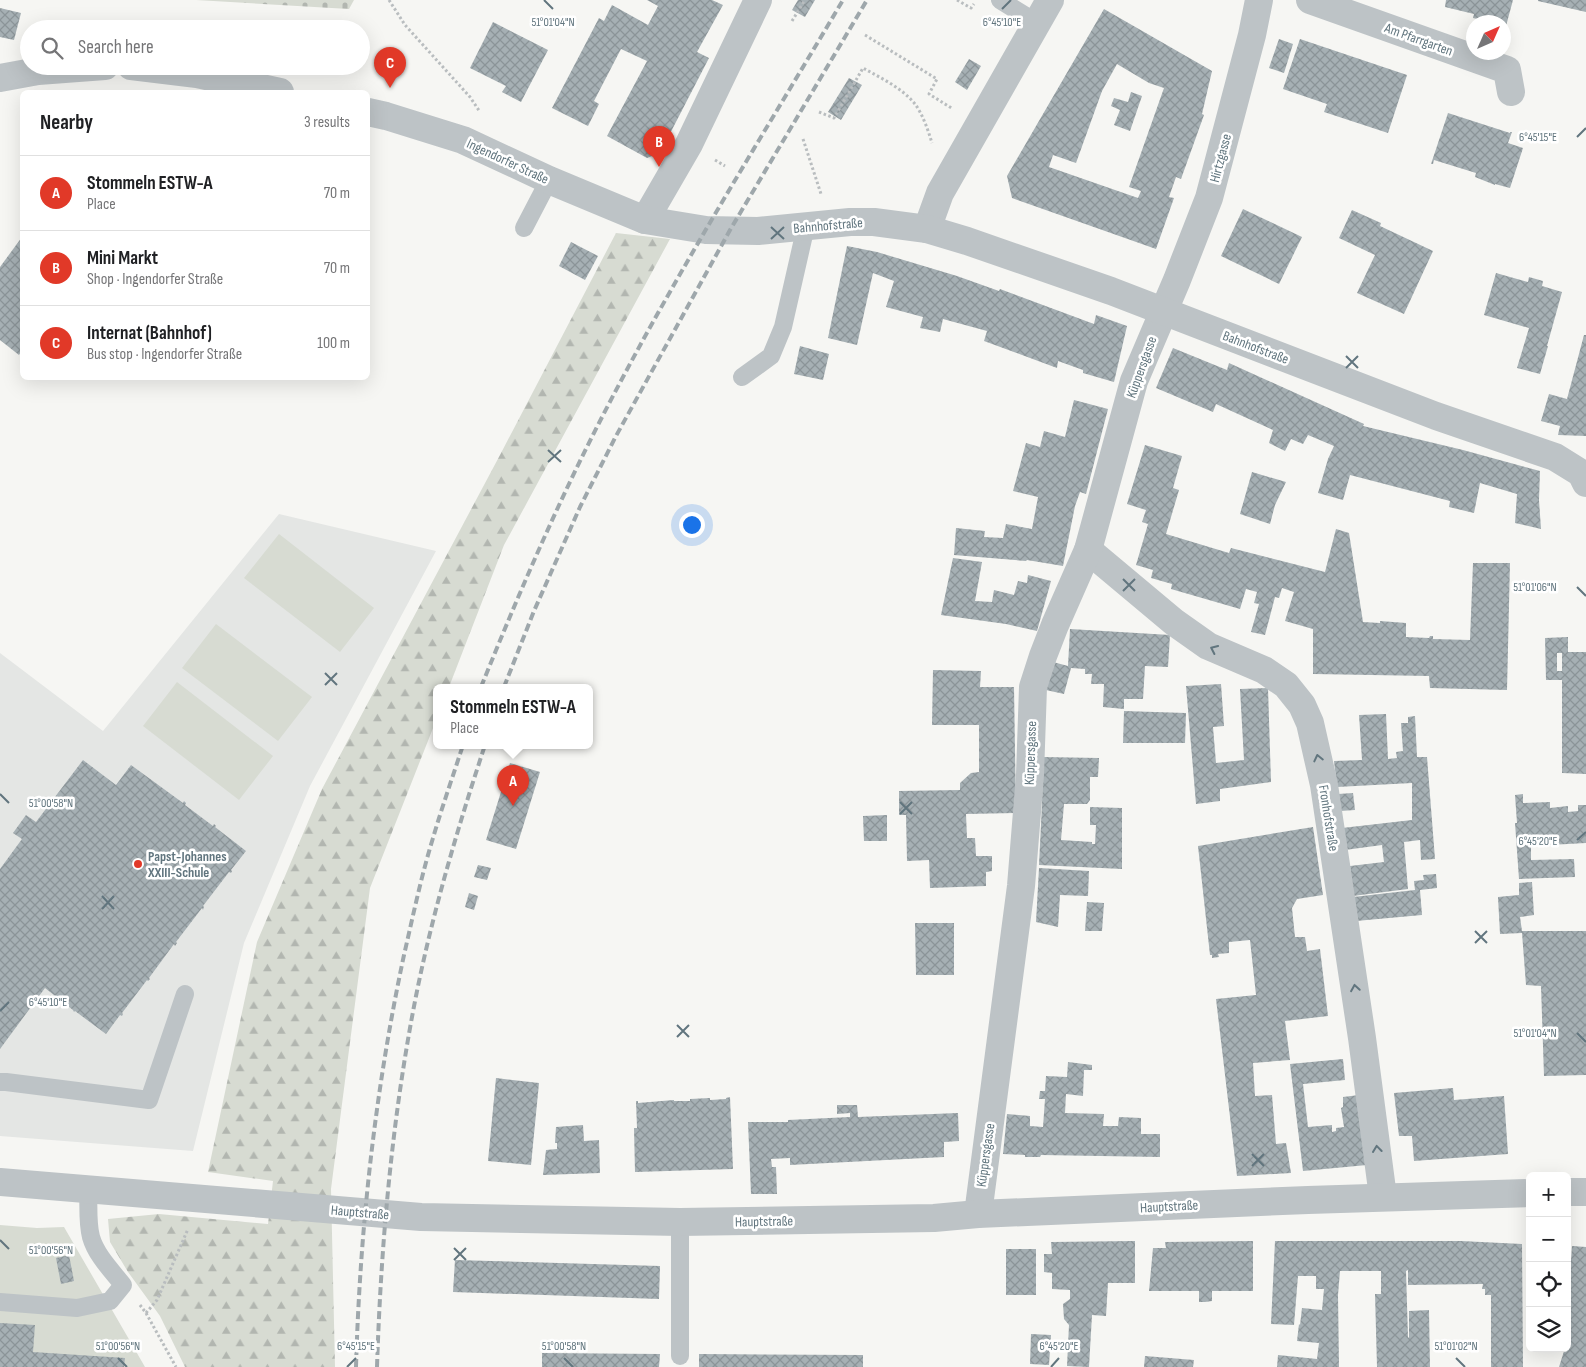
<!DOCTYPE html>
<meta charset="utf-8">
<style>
:root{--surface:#fff;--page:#f2f2f2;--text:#202124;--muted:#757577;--line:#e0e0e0;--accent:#e13928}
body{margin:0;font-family:"Sofia Sans Condensed",sans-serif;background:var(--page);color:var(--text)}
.controls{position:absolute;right:15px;bottom:15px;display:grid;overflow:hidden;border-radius:8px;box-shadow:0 5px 20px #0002}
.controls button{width:45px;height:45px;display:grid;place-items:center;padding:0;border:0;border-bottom:1px solid var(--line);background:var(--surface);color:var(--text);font:25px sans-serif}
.compass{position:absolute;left:1466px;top:15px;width:45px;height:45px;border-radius:50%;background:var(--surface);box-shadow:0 5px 20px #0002;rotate:45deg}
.you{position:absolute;left:691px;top:524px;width:18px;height:18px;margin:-12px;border:4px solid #fff;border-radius:50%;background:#1a73e8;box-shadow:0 0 0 8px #1a73e833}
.badge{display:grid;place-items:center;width:32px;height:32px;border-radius:50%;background:var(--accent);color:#fff;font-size:16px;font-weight:700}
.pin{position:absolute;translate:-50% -41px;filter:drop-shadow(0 1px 2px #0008)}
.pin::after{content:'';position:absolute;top:26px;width:18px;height:15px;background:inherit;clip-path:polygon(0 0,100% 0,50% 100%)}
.popup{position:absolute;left:433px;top:684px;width:160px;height:65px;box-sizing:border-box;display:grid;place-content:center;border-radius:8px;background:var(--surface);filter:drop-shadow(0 1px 4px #0005);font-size:16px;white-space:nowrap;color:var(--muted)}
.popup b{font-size:19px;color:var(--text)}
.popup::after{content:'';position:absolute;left:50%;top:100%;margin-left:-10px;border:10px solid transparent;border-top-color:var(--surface)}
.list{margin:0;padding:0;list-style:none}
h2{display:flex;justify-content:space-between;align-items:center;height:65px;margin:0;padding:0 20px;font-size:21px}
h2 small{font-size:16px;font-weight:400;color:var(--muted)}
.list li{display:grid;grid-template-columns:32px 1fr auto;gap:15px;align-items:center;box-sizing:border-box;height:75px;padding:0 20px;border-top:1px solid var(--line)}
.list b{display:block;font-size:19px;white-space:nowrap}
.list p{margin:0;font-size:16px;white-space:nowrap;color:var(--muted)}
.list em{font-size:16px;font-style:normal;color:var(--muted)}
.icon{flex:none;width:28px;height:28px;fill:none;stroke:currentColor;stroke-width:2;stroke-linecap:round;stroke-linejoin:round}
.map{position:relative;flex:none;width:1586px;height:1367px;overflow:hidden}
.search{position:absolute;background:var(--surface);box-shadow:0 5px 20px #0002;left:20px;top:20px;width:350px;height:55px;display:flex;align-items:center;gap:12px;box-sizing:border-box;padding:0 18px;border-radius:28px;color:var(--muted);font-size:19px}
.panel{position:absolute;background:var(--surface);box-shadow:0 5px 20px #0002;left:20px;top:90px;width:350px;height:290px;border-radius:8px}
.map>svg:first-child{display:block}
.built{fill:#e4e6e4}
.grass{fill:#d7dbd2}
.forest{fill:url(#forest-firs)}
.cemetery{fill:url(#cemetery-stones)}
.building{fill:url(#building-cross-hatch);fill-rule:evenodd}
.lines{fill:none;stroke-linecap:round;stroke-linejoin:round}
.path{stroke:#b9bdbf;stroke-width:3;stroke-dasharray:2.5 2.5;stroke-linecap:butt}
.service{stroke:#bdc3c6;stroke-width:18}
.minor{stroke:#bdc3c6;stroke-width:28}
.tertiary{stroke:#bdc3c6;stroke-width:28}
.rail{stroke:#9ea7ab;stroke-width:4;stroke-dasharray:8 4;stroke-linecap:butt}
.oneway{stroke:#61757e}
.ticks{fill:none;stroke:#61757e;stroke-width:2}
.poi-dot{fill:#e13928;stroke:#fff;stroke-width:2}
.labels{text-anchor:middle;stroke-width:5;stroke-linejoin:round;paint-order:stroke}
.street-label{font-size:14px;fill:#61757e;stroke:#fff}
.poi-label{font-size:14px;font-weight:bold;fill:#61757e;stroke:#fff;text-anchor:start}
.ticks-label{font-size:12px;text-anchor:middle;fill:#61757e;stroke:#fff;stroke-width:5;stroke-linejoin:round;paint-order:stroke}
</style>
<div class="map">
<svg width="1586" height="1367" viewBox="0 0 1586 1367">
<defs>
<pattern id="forest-firs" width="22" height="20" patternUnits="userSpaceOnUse" patternTransform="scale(1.25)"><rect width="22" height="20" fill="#d7dbd2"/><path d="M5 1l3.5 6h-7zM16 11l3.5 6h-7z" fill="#b2b6b0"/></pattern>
<pattern id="cemetery-stones" width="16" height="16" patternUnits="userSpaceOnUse" patternTransform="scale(1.25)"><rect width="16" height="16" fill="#d7dbd2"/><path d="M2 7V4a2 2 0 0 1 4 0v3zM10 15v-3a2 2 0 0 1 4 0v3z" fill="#b2b6b0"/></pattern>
<pattern id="building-cross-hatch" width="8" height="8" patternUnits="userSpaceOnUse" patternTransform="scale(1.25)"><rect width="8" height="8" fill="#a6b0b4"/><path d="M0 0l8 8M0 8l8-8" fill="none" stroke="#8b9498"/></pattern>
</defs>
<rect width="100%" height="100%" fill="#f6f6f3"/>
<path class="built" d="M279,514l157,37 -126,235 -66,157 -51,208 -193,-15v-483l103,78z"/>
<g class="grass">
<path d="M279,534l95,74 -34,44 -96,-74z"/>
<path d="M216,624l96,73 -34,44 -96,-73z"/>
<path d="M177,682l96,74 -34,44 -96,-74z"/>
<path d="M0,1225l37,3 27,-1 81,140h-145z"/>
</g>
<path class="forest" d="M616,233l54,6 -166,306 -55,142h-12v31l-67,170 -39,301 4,178h-150l-25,-51 -32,-44 -18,-30 -2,-23 51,-5 109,10 5,-43 -65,-9 49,-230 65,-153 178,-334z"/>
<path class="cemetery" d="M196,0h158l-5,9z"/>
<g class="building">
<path d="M647,0h65l11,5 -26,47 12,6 -48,93 -2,-1 -2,4 -10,4 -40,-22 40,-75 -26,-12 -27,52 5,3 -11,22 -36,-18 47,-90 5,3 8,-16 36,20 10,-19z"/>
<path d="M798,0h17l-10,17 -13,-7z"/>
<path d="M1446,0h67l-7,26h-2v-4h-14l-17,-4 1,-4 -29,-7z"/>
<path d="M1538,0h48v12l-48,-11z"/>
<path d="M0,8l21,5 -7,27 -14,-3z"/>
<path d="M1104,9l108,62 -10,43 2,1 -23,64 -5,-2 -7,20 5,1 -18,51 -144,-51 -5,-22zM1117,64l32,19 15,5 -35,99 12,4 -3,7 -89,-31 4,-12 23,8 26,-72z"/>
<path d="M493,22l55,28 -27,52 -19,-10 4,-6 -36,-18z"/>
<path d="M1279,39l14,5 -9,29 -15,-5z"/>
<path d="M1300,39l107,36 -19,58 -64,-21 3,-8 -44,-15z"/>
<path d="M969,59l12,7 -14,24 -12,-8z"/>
<path d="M849,78l13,7 -21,35 -13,-8z"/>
<path d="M1131,92l11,4 -12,35 -16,-6 6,-15 -9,-4 3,-8 14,4z"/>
<path d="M1448,113l62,20v-1h2l-4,11 15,5 -13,40 -15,-4v1l-20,-8 1,-4 -42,-13 -1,4h-2z"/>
<path d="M1243,209l59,28 -23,47 -58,-28z"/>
<path d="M1352,210l29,13 -1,3 53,25 -29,63 -47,-21 18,-38 -36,-17z"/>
<path d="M22,237v113l-3,5 -19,-15v-73z"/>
<path d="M571,242l27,14 -13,24 -26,-14z"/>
<path d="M847,246l30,6 80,24 42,15 1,-2 94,35 2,-9 31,11 -13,56 -31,-9v-3l-25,-9 -1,7 -73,-27 3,-10 -44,-12 -3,13 -20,-4 3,-11 -37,-10 8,-26 -21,-8 -16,72 -29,-7z"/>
<path d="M1496,273l32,9 1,-5 14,4 -1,5 20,6 -15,54h1l-8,28 -23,-6 12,-40 -45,-13z"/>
<path d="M1584,335h2v101l-28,-1 2,-9 -19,-5 8,-27 18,5z"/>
<path d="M800,346l29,8 -6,26 -29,-6z"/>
<path d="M1173,348l54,22 2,-7 135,61 -1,2 100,24 77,21 -1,29 2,29 -26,-6 2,-29 -37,-11 -6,30 -25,-6 1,-6 -100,-26 -7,25 -25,-7 10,-34 6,-13 -26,-11 -5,9 -12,-5 -6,12 -16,-8 4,-13 -57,-26 -3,8 -57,-24z"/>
<path d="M1074,400l34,9 -22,85 -6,-2 -5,14 -12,60 -36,-6 -1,1 -72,-6 2,-27 29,3 -1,6 19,1 3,-14 26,5 6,-32 -25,-6 13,-48 14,4 4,-16 21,6z"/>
<path d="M1145,445l37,11 -9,32 6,2 -13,44 63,19 2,-5 94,24 11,-43 13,4 14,89 17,1v-2l26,2v14l23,1 1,-2h3v3l37,1 3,-77h37l-3,127 -77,-2 -1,-12 -116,-2v-45l-28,-8 9,-29 -12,-4 -3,10 -4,-1 -10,38 -14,-3 8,-28 -5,-1 3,-11 -11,-3 -6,20 -69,-20 1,-5 -21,-6 2,-8 -17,-5 12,-41 -6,-2 4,-12 -19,-6z"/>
<path d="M1252,472l34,10 -11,23 -5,19 -30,-10z"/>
<path d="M953,558l29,4 -7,39 17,1 2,-12 20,5 4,-14 9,2 1,-8 23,6 -14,50 -31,-7 -65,-9z"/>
<path d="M1070,629l100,6 -2,32 -23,-1 -2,33h-19v10l-21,-2 1,-23h-13l1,-10h-7v-5l-14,-1 -7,26 -18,-4 7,-28 15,4z"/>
<path d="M1568,637v15h18v122l-24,-1v-93h-16l-1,-42zM1557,653h5v18h-5z"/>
<path d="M933,670l48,1 -1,16h34l2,126 -50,1 1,24h8l1,18h16v15l-6,1v14l-56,2 -1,-28 -22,1 -1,-46h-7v-24l61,-1v-7l11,-10 8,-1v-47h-47z"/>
<path d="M1221,684l3,42 -11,1 3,36 28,-3 -4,-71 28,-1 3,94 -51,7v12l-24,3 -10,-118z"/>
<path d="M1124,711l62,2 -1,30h-62z"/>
<path d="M1386,714l2,45 9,-1 -1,-6 7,-1 -2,-28h7v-6l7,-1 2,41h10l8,102 -14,1 -1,-20 -16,2 4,47 -55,7 -3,-30 34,-4 -2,-17 -37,5 -3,-22 70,-8v-37l-75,4 -3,-26 28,-1 -3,-45z"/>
<path d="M1043,757l56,1 -1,19h-8v23l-3,4h-23l-3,36 31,2v2h3l1,-19h-6v-18l32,1v61l-83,-4 3,-61z"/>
<path d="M83,760l33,25 15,-20 52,38 1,-2 2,2 -1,2 28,21 1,-2 2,2 -1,1 31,24 -15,19 1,1 -1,2 -2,-1 -26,34 1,1 -1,3 -1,-2 -26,34 1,1 -2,3 -1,-2 -25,34 1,1 -2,2 -1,-1 -25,33 1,1 -1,2 -2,-1 -14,19 -31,-23 -1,1 -1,-2 -28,-22 -45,61v-180l22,-30 -9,-6 13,-18 10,7z"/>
<path d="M510,763l30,9 -24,77 -30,-9z"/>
<path d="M1353,793l2,17 -15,1 -2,-17z"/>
<path d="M1523,794v9l27,-1v6l18,-2v6l10,-1v-6h8v38l-55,3v14l43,-1 1,18 -56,2 -4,-56h2l-2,-28z"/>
<path d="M887,815v26h-23l-1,-25z"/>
<path d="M1313,827l10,68 -26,4 -5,9 3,29h10l2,14 13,-2 8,67 -43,5 5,39 -37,3 2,33 17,-1 4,49 10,-1 5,30 -54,3 -21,-177 40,-4 -6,-55 -21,2v11l-11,1 1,3 -7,1v-3h-2l-12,-109z"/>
<path d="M478,865l13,3 -4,12 -13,-3z"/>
<path d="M1039,868l50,3 -1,25 -28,-1 -2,32 -22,-5z"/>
<path d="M1436,874l1,14 -17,2 2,25 -66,6 -3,-24 62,-7 -1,-9 10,-1 -1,-5z"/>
<path d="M1532,882l2,33 -14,2 2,14h64v144l-42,1 -3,-90 -15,-1 -4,-52 -22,1 -2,-37 21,-2v-12z"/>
<path d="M469,893l9,3 -4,14 -9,-3z"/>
<path d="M1087,902l17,1 -2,28h-17z"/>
<path d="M915,923h39v52h-38z"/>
<path d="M1343,1059l2,21 -42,4 5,43 24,-2v7l4,-1v-3l8,-1 -3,-19 2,-1v-10l16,-2 8,70 -64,6 -13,-107z"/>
<path d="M1068,1062l24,3v5h-8l-1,26 -17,-2 -1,19 39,1 -1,12h15l1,-9 22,1v16h19v23l-119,-2 -1,2h-15v-2l-22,-1 4,-40 23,2v10l13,1 2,-28h-6l1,-8h5l1,-15 21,1z"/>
<path d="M496,1078l43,5 -8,82 -43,-4z"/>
<path d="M1453,1088l1,12 50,-4 4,58 -94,7 -2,-25h-13l-5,-43z"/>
<path d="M730,1097l3,72 -98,3 -1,-44h3l-1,-27h2v2l36,-3v1h16v-2l20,-1v2l16,-1v-1z"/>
<path d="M837,1105h20l1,12 100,-4 1,28 -15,1v15l-154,8v-7l-19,1 1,8h4l1,27h-26l-3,-72h40v-2l62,-3v-4l-13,1z"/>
<path d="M583,1125l1,16 15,-1 1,33 -57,2 3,-25 11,-1v-6h-2l1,-16z"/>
<path d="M1135,1241v42h-27l-2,33 -14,-1 -3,52 -22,-1 2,-41 -5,-6 -1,-15 7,-5v-9l-18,-1v-16l-8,-1v-18h8l-1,-12z"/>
<path d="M1253,1241v50h-41v10l-7,1h-6v-11h-50l4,-43h13l-1,-6z"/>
<path d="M1275,1241h186l61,3 1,123h-32v-72h-6v-6h-3l1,-5 -75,1v-15l-2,1 2,66 1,1v-27l20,-1 1,57h-53l-2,-73h6v-23h-41l-2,24 1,72h-62l1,-12 39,4 2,-16 -22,-2 2,-17 1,1 2,-17 20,2 2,-21h-8v-13h-18l-4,49 -23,-1z"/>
<path d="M1572,1246l14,1v120h-27l6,-19h2v-29z"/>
<rect x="1006" y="1249" width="30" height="46"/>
<path d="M69,1255l5,26 -13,3 -5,-26z"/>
<path d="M455,1260l205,6 -1,33 -206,-7z"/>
<path d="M0,1323l35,2 -2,27 92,6 -1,9h-124z"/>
<path d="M1031,1334l20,1 -2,30 -19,-1z"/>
<path d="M542,1353l118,1 -1,13h-117z"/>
<path d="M699,1354l164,1v12h-164z"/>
<path d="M1145,1356l49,4 -1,7h-49z"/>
</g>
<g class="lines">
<g class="path">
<path d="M389,0l16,25 65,72 10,15"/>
<path d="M957,0l14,8 3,-4"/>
<path d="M792,21l13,-21"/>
<path d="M865,35l72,44 -8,15 24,15"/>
<path d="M819,112l15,6 29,-50c18,10 39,20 52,36 8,11 13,26 17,39"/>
<path d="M803,139l18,55"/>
<path d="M715,160l10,6"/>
<path d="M140,1305l6,8 30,54"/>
<path d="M146,1313l11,-13 31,-71"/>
</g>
<g class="service">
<path d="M1000,0l37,23"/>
<path d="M524,228l25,-48"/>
<path d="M742,377l29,-21 12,-29 23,-101"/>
<path d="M0,1082h6l143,18 36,-106"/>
<path d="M680,1222v134"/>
<path d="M0,1302l77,6 33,-7 13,-16c-11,-14 -27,-30 -32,-48 -4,-15 -2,-32 -3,-47"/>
</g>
<g class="minor">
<path d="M1310,0l197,70 4,22"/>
<path d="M645,220l44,-76 69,-144"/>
<path d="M927,229l13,-36 110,-193"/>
<path d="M1088,550l86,72 34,24 56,24 22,15 16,20 8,18 14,62 38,253 21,159"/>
<path d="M978,1214l43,-328 9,-111 3,-88 10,-31 12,-31 33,-75 46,-169 43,-101 32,-82 43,-163 7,-35"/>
</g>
<g class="tertiary">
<path d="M131,66l66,8 83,18"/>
<path d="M0,78l38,-7 67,-5"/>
<path d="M368,112l18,4 77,24 86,40 96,40 61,10 52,1 92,-9h24l53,7 40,12 144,50 325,125 119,41 26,16 5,10"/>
<path d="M0,1182l421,35 259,5 254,-4 44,-4 330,-14 222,-7"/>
<path d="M1567,1192h19"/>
</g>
<g class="rail">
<path d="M481,687c36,-89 74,-178 118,-264 74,-145 161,-283 244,-423"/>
<path d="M504,687l30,-76 46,-104 36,-71 114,-206 137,-230"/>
<path d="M356,1367c4,-139 19,-276 48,-412 9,-39 17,-78 29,-117 9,-31 20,-62 30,-93"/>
<path d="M377,1367c4,-124 15,-249 39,-371 17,-85 42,-169 69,-251"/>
</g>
</g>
<defs><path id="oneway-chevron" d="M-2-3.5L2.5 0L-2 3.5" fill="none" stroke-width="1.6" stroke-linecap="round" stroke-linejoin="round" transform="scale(1.25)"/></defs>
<g class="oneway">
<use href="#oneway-chevron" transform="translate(1214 649) rotate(-155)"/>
<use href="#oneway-chevron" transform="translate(1318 758) rotate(-103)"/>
<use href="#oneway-chevron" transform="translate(1355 988) rotate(-99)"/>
<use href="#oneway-chevron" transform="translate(1377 1149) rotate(-97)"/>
</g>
<path class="ticks" d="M544,0l9,9M1002,9l9,-9M1577,137l9,-9M771,227l13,12M771,239l13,-12M1346,356l12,12M1346,368l12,-12M548,450l13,12M548,462l13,-12M1123,579l12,12M1577,587l9,9M1123,591l12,-12M325,673l12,12M325,685l12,-12M0,794l9,9M900,802l12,12M900,814l12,-12M1577,840l9,-8M102,896l12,13M102,909l12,-13M1475,931l12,12M1475,943l12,-12M0,1011l9,-9M677,1025l12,12M1577,1033l9,9M677,1037l12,-12M1252,1154l12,12M1252,1166l12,-12M0,1240l9,9M454,1248l12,12M454,1260l12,-12M118,1358l9,9M564,1358l9,9M1456,1358l9,9M347,1367l9,-9M1051,1367l8,-9"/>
<circle class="poi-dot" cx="138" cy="864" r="5"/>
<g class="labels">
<g class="street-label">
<text transform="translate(1419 39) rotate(20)" y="5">Am Pfarrgarten</text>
<text transform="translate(1220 158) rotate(-75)" y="5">Hirtzgasse</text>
<text transform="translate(508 161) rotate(25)" y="5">Ingendorfer Straße</text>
<text transform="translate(828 225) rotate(-5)" y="5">Bahnhofstraße</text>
<text transform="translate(1256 347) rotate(21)" y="5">Bahnhofstraße</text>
<text transform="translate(1141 367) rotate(-70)" y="5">Küppersgasse</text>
<text transform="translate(1030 753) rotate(-88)" y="5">Küppersgasse</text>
<text transform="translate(1329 818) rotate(81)" y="5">Fronhofstraße</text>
<text transform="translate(985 1155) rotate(-82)" y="5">Küppersgasse</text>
<text transform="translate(1169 1206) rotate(-3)" y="5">Hauptstraße</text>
<text transform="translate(360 1212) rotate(5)" y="5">Hauptstraße</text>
<text transform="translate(764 1221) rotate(-1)" y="5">Hauptstraße</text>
</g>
<g class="poi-label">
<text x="148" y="861">Papst-Johannes<tspan x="148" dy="16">XXIII-Schule</tspan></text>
</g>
</g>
<g class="ticks-label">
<text x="553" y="26">51°01'04"N</text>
<text x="1002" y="26">6°45'10"E</text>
<text x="1538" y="141">6°45'15"E</text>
<text x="1535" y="591">51°01'06"N</text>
<text x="51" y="807">51°00'58"N</text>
<text x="1538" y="845">6°45'20"E</text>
<text x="48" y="1006">6°45'10"E</text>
<text x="1535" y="1037">51°01'04"N</text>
<text x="51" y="1254">51°00'56"N</text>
<text x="118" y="1350">51°00'56"N</text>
<text x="356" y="1350">6°45'15"E</text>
<text x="564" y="1350">51°00'58"N</text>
<text x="1059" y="1350">6°45'20"E</text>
<text x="1456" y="1350">51°01'02"N</text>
</g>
</svg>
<div class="controls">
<button>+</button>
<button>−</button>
<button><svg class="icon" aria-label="locate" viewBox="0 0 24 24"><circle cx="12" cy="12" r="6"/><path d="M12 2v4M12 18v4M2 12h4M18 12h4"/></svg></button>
<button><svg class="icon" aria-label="layers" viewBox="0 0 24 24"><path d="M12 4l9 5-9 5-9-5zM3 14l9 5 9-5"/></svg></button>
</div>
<svg class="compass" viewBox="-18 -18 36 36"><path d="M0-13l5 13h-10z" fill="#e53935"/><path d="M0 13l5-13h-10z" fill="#757577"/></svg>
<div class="you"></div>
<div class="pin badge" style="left:513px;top:806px">A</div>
<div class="popup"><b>Stommeln ESTW-A</b>Place</div>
<div class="pin badge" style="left:659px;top:167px">B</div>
<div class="pin badge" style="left:390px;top:88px">C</div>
<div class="search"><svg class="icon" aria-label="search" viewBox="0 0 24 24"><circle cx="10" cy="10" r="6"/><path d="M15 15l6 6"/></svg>Search here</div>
<section class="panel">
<h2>Nearby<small>3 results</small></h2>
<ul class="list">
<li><span class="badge">A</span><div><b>Stommeln ESTW-A</b><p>Place</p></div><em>70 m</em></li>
<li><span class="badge">B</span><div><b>Mini Markt</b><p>Shop · Ingendorfer Straße</p></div><em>70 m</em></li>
<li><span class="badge">C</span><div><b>Internat (Bahnhof)</b><p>Bus stop · Ingendorfer Straße</p></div><em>100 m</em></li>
</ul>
</section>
</div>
